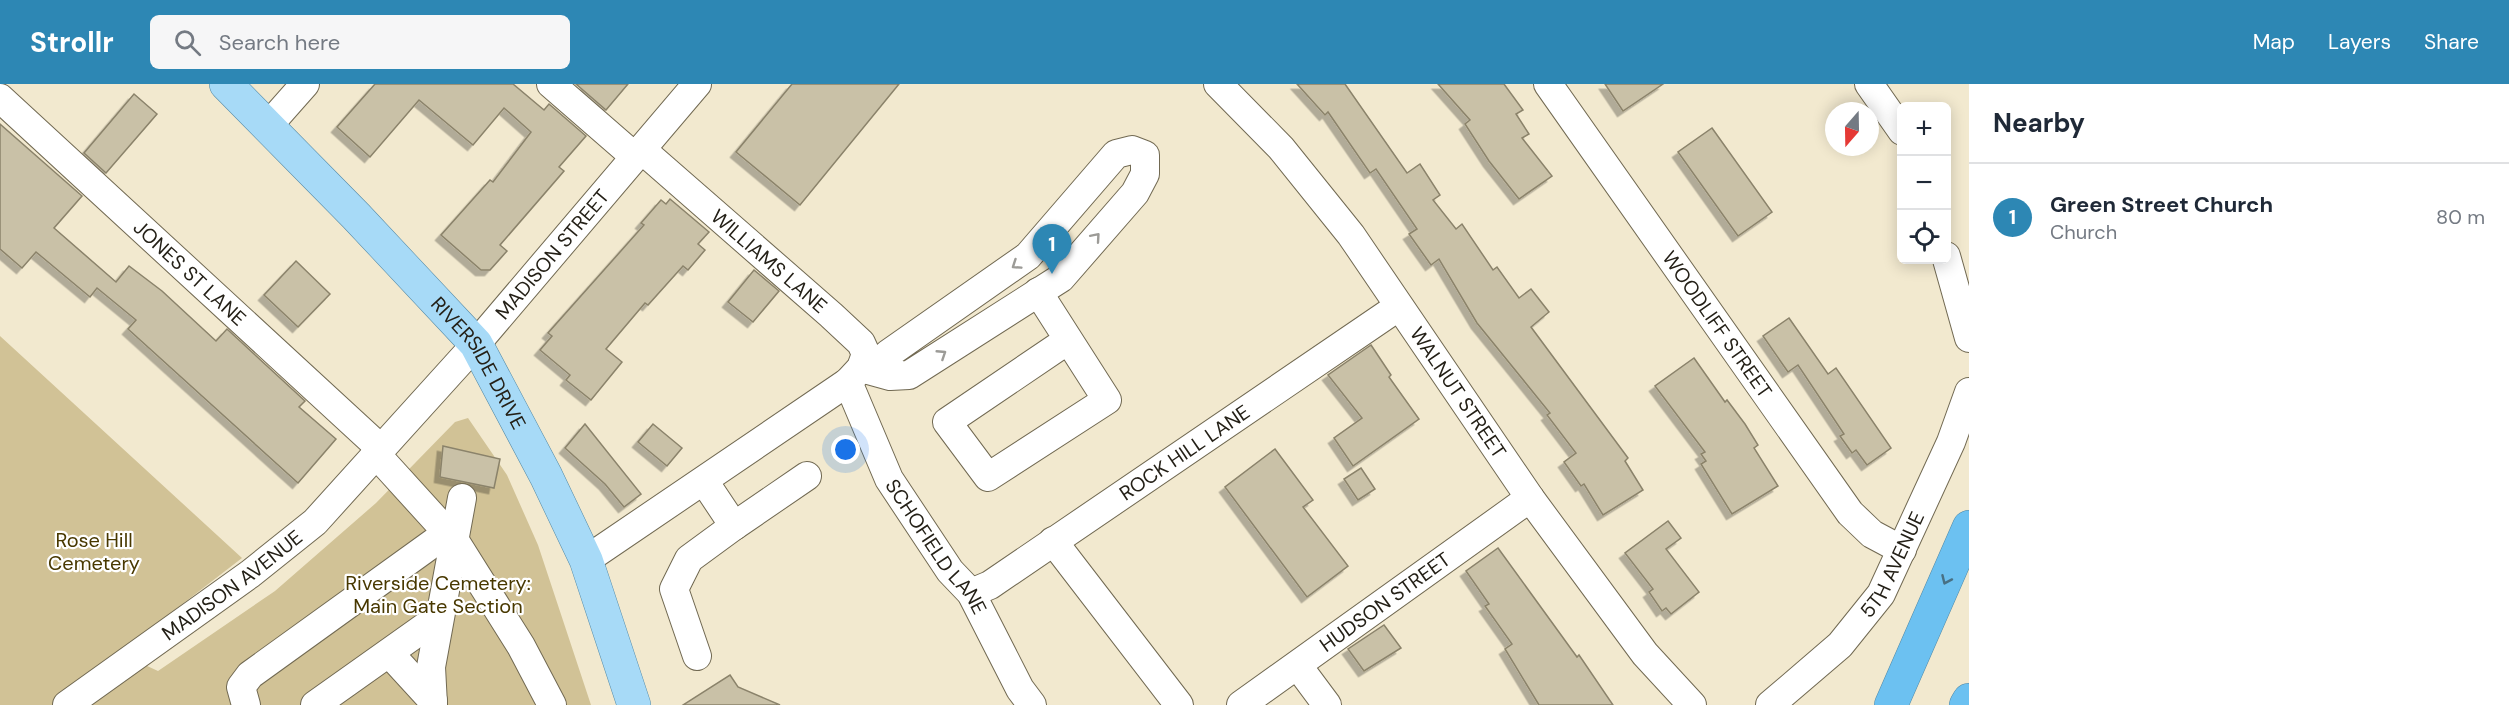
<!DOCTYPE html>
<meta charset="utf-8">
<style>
:root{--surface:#fff;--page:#f6f6f7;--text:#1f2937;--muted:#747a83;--line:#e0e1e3;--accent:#2d87b4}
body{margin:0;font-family:"DM Sans",sans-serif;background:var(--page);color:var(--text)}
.controls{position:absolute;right:18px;top:18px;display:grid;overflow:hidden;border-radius:9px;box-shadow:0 3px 15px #0003}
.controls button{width:54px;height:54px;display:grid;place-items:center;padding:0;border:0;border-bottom:2px solid var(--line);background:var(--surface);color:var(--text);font:30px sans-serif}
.compass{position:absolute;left:1825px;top:18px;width:54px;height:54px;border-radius:50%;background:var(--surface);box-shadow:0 3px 15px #0003;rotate:200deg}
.you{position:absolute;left:846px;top:366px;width:21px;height:21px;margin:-15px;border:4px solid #fff;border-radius:50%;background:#1a73e8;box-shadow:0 0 0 9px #1a73e833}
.badge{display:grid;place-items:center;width:39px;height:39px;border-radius:50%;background:var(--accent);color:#fff;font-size:20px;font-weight:700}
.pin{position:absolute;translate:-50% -50px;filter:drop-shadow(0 2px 3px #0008)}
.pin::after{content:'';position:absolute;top:32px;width:21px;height:18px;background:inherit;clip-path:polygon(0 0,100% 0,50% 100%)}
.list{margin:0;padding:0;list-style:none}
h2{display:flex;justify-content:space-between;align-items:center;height:78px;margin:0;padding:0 24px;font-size:26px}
h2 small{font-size:20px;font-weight:400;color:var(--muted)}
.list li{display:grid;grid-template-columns:39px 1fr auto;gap:18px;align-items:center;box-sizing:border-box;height:108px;padding:0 24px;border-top:2px solid var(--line)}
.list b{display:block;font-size:22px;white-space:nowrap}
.list p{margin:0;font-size:20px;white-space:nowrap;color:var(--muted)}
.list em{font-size:20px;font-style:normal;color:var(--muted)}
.icon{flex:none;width:33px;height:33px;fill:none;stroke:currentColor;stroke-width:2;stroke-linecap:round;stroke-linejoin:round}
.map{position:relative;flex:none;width:1969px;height:621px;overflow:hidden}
header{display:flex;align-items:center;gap:36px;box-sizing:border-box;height:84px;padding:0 30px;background:var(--accent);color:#fff}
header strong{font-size:28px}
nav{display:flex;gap:33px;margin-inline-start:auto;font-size:21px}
.search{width:420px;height:54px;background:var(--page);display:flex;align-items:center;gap:15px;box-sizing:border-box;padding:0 21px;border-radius:9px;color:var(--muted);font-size:22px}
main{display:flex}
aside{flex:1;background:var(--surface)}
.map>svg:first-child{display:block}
.green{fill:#d1c296}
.building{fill:#c9c1a7;stroke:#8b836b;stroke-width:1.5;filter:url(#shadow)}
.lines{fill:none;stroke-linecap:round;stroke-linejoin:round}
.minor-casing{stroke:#716952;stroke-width:30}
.major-casing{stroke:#5389a5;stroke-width:34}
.highway-casing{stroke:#5389a5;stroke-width:34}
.minor{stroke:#fff;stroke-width:28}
.major{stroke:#a7daf7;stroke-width:33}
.highway{stroke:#6cc1f1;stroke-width:33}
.oneway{stroke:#9c9b97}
.oneway2{stroke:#487084}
.labels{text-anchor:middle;stroke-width:4.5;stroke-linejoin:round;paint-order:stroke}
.street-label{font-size:20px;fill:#242017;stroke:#fff}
.park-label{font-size:20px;fill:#483800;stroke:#fff}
</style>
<header>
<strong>Strollr</strong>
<div class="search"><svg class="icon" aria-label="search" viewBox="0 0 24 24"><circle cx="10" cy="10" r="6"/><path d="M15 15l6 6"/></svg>Search here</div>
<nav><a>Map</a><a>Layers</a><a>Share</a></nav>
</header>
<main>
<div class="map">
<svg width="1969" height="621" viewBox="0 0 1969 621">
<defs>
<filter id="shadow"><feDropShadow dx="-5.5" dy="5.5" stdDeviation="0" flood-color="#0004"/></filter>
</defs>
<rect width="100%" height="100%" fill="#f2e9cf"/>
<path class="green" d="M0,252l242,222 -123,95 39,18 117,-80 101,-88 79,-81 13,-4 39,57 31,70 53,160h-591z"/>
<g class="building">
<path d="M375,0h138l31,26 5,-6 37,32 -27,31 5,4 -64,74 7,6 -17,19h-9l-40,-35 49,-55 3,2 38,-50 -27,-24 -31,37 -54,-45 -49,57 -33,-30z"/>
<path d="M576,0h52l-22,26z"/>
<path d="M792,0h107l-99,121 -64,-53z"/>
<path d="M1297,0h48l62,89 13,-9 20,31 -7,5 23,29 6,-5 31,46 4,-3 22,31 12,-9 18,23 -18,15 97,131 -3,3 18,29 -40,25 -19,-31 -3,2 -17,-24 12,-9 -29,-38 3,-2 -73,-90 -38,-64 -8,6 -22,-31 8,-5 -41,-60 -6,4 -42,-61 -3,3z"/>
<path d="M1438,0h66l19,26 -7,4 13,20 -7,4 30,38 -33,23 -30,-38 -24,-37 5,-4z"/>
<path d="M1605,0h58l-40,27z"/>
<path d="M134,10l23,20 -51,59 -22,-20z"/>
<path d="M0,40l82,72 -28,32 62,54 13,-16 33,25 54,50 11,-12 78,72 -6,6 37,32 -38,44 -170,-154 8,-9 -39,-32 -7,9 -54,-45 -14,16 -22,-19z"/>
<path d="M1712,44l60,84 -34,24 -60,-84z"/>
<path d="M670,115l39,33 -11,12 7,6 -17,20 -5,-4 -35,39 -3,-2 -39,46 16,13 -31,38 -25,-20 4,-5 -30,-25 12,-14 -4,-3 96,-108 -3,-2 20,-23 5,4z"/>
<path d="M296,177l34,33 -32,33 -34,-32z"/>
<path d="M754,186l25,21 -26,31 -25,-20z"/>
<path d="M1789,234l39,56 8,-6 55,80 -24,17 -11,-15 -4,3 -12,-17 4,-2 -46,-69 -10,7 -25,-36z"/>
<path d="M1371,261l20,30 -2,2 30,42 -66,47 -19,-28 28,-20 -34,-43z"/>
<path d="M1694,274l31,44 2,-2 18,24 13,21 -4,3 24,38 -46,28 -31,-50 5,-3 -5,-7 4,-2 -50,-66z"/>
<path d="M585,340l56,70 -17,13 -19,-23 -40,-36z"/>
<path d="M653,340l29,24 -15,18 -29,-24z"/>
<path d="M443,362l57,13 -6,29 -54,-11z"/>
<path d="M1275,365l38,51 -10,7 45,59 -41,31 -82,-110z"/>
<path d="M1361,384l14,21 -17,11 -14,-21z"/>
<path d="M1668,437l13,17 -15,11 33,43 -28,22 -5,-6 -4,3 -13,-19 4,-3 -28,-36z"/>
<path d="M1498,464l79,109 2,-2 34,50h-74l-34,-56 7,-5 -27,-38 4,-2 -23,-33z"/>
<path d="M1384,541l17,23 -37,23 -16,-22z"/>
<path d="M730,591l8,12 42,18h-97z"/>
</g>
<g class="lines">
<defs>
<g id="minor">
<path d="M551,0l84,73"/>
<path id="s1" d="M1218,0l63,64 70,87 179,263 115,156 47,51"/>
<path id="s2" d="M1548,0l302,429 22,21 30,16"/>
<path d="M1869,0l33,47"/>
<path id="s3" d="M0,14l380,350"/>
<path d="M267,43l38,-43"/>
<path d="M1946,172l23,82"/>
<path d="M1038,208l69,108 -119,77 -41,-55 121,-82"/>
<path d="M861,284l29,8 19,-1 152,-97 74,-85 10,-19v-19l-13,-5 -16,4 -88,102 -140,98 2,22"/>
<path id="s4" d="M848,298l41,97 61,92 21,22 49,96 12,16"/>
<path d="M375,369l80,88 66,105 31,59"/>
<path d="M704,397l30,45 73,-50"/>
<path d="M1053,457l126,164"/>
<path d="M586,476l262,-178 13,-14 5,-14 -5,-11 -30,-28 -190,-166"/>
<path id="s5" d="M971,509l19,-8 408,-278"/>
<path d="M390,570l43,47"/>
<path d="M697,572l-23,-67 15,-30 45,-33"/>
<path d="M1298,582l29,39"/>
<path id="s6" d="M67,621l183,-131 65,-52 161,-178 221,-260"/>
<path d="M246,621l-5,-18 9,-12 197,-142"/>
<path d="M315,621l124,-88"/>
<path d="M433,621l-2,-38 31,-169"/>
<path id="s7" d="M1241,621l289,-207"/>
<path id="s8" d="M1770,621l70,-60 41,-51 70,-152 18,-50"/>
</g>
<g id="major">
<path id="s9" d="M226,0l130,132 120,128 70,132 40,84 48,145"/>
</g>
<g id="highway">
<path d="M1891,621l78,-178"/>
<path d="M1966,621l3,-5"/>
</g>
</defs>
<use href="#minor" class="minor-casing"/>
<use href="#major" class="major-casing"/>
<use href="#highway" class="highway-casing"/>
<use href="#minor" class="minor"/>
<use href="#major" class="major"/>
<use href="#highway" class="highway"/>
</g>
<defs><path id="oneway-chevron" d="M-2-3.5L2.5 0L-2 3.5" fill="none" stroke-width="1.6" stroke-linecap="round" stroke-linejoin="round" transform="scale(1.5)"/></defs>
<g class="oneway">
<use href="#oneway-chevron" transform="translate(1096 153) rotate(-49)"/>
<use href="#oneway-chevron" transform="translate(1016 181) rotate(146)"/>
<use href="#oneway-chevron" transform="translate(942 270) rotate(-33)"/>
</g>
<use class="oneway2" href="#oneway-chevron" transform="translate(1946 496) rotate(114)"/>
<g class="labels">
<g class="street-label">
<text dy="7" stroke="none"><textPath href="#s6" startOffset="666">MADISON STREET</textPath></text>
<text transform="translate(769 177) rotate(41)" y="7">WILLIAMS LANE</text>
<text dy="7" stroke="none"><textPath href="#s3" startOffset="258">JONES ST LANE</textPath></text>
<text dy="7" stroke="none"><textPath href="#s2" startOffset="294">WOODLIFF STREET</textPath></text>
<text dy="7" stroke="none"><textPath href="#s9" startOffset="378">RIVERSIDE DRIVE</textPath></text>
<text dy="7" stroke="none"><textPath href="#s1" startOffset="392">WALNUT STREET</textPath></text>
<text dy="7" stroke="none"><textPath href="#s5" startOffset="256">ROCK HILL LANE</textPath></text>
<text dy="7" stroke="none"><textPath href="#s4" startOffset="188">SCHOFIELD LANE</textPath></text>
<text dy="7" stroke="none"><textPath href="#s8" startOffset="189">5TH AVENUE</textPath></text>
<text dy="7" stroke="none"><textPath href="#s6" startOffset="204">MADISON AVENUE</textPath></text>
<text dy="7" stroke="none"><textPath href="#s7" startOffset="177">HUDSON STREET</textPath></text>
</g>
<g class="park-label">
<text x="94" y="463">Rose Hill<tspan x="94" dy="23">Cemetery</tspan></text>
<text x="438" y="506">Riverside Cemetery:<tspan x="438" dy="23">Main Gate Section</tspan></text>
</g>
</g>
</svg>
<div class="controls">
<button>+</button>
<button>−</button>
<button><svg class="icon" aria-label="locate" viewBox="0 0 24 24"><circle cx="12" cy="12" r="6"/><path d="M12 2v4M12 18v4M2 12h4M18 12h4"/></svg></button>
</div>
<svg class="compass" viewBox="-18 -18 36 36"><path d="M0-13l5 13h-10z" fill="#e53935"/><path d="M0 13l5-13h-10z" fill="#747a83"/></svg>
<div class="you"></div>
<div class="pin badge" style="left:1052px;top:190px">1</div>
</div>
<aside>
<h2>Nearby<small></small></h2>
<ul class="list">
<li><span class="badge">1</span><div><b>Green Street Church</b><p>Church</p></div><em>80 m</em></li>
</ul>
</aside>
</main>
